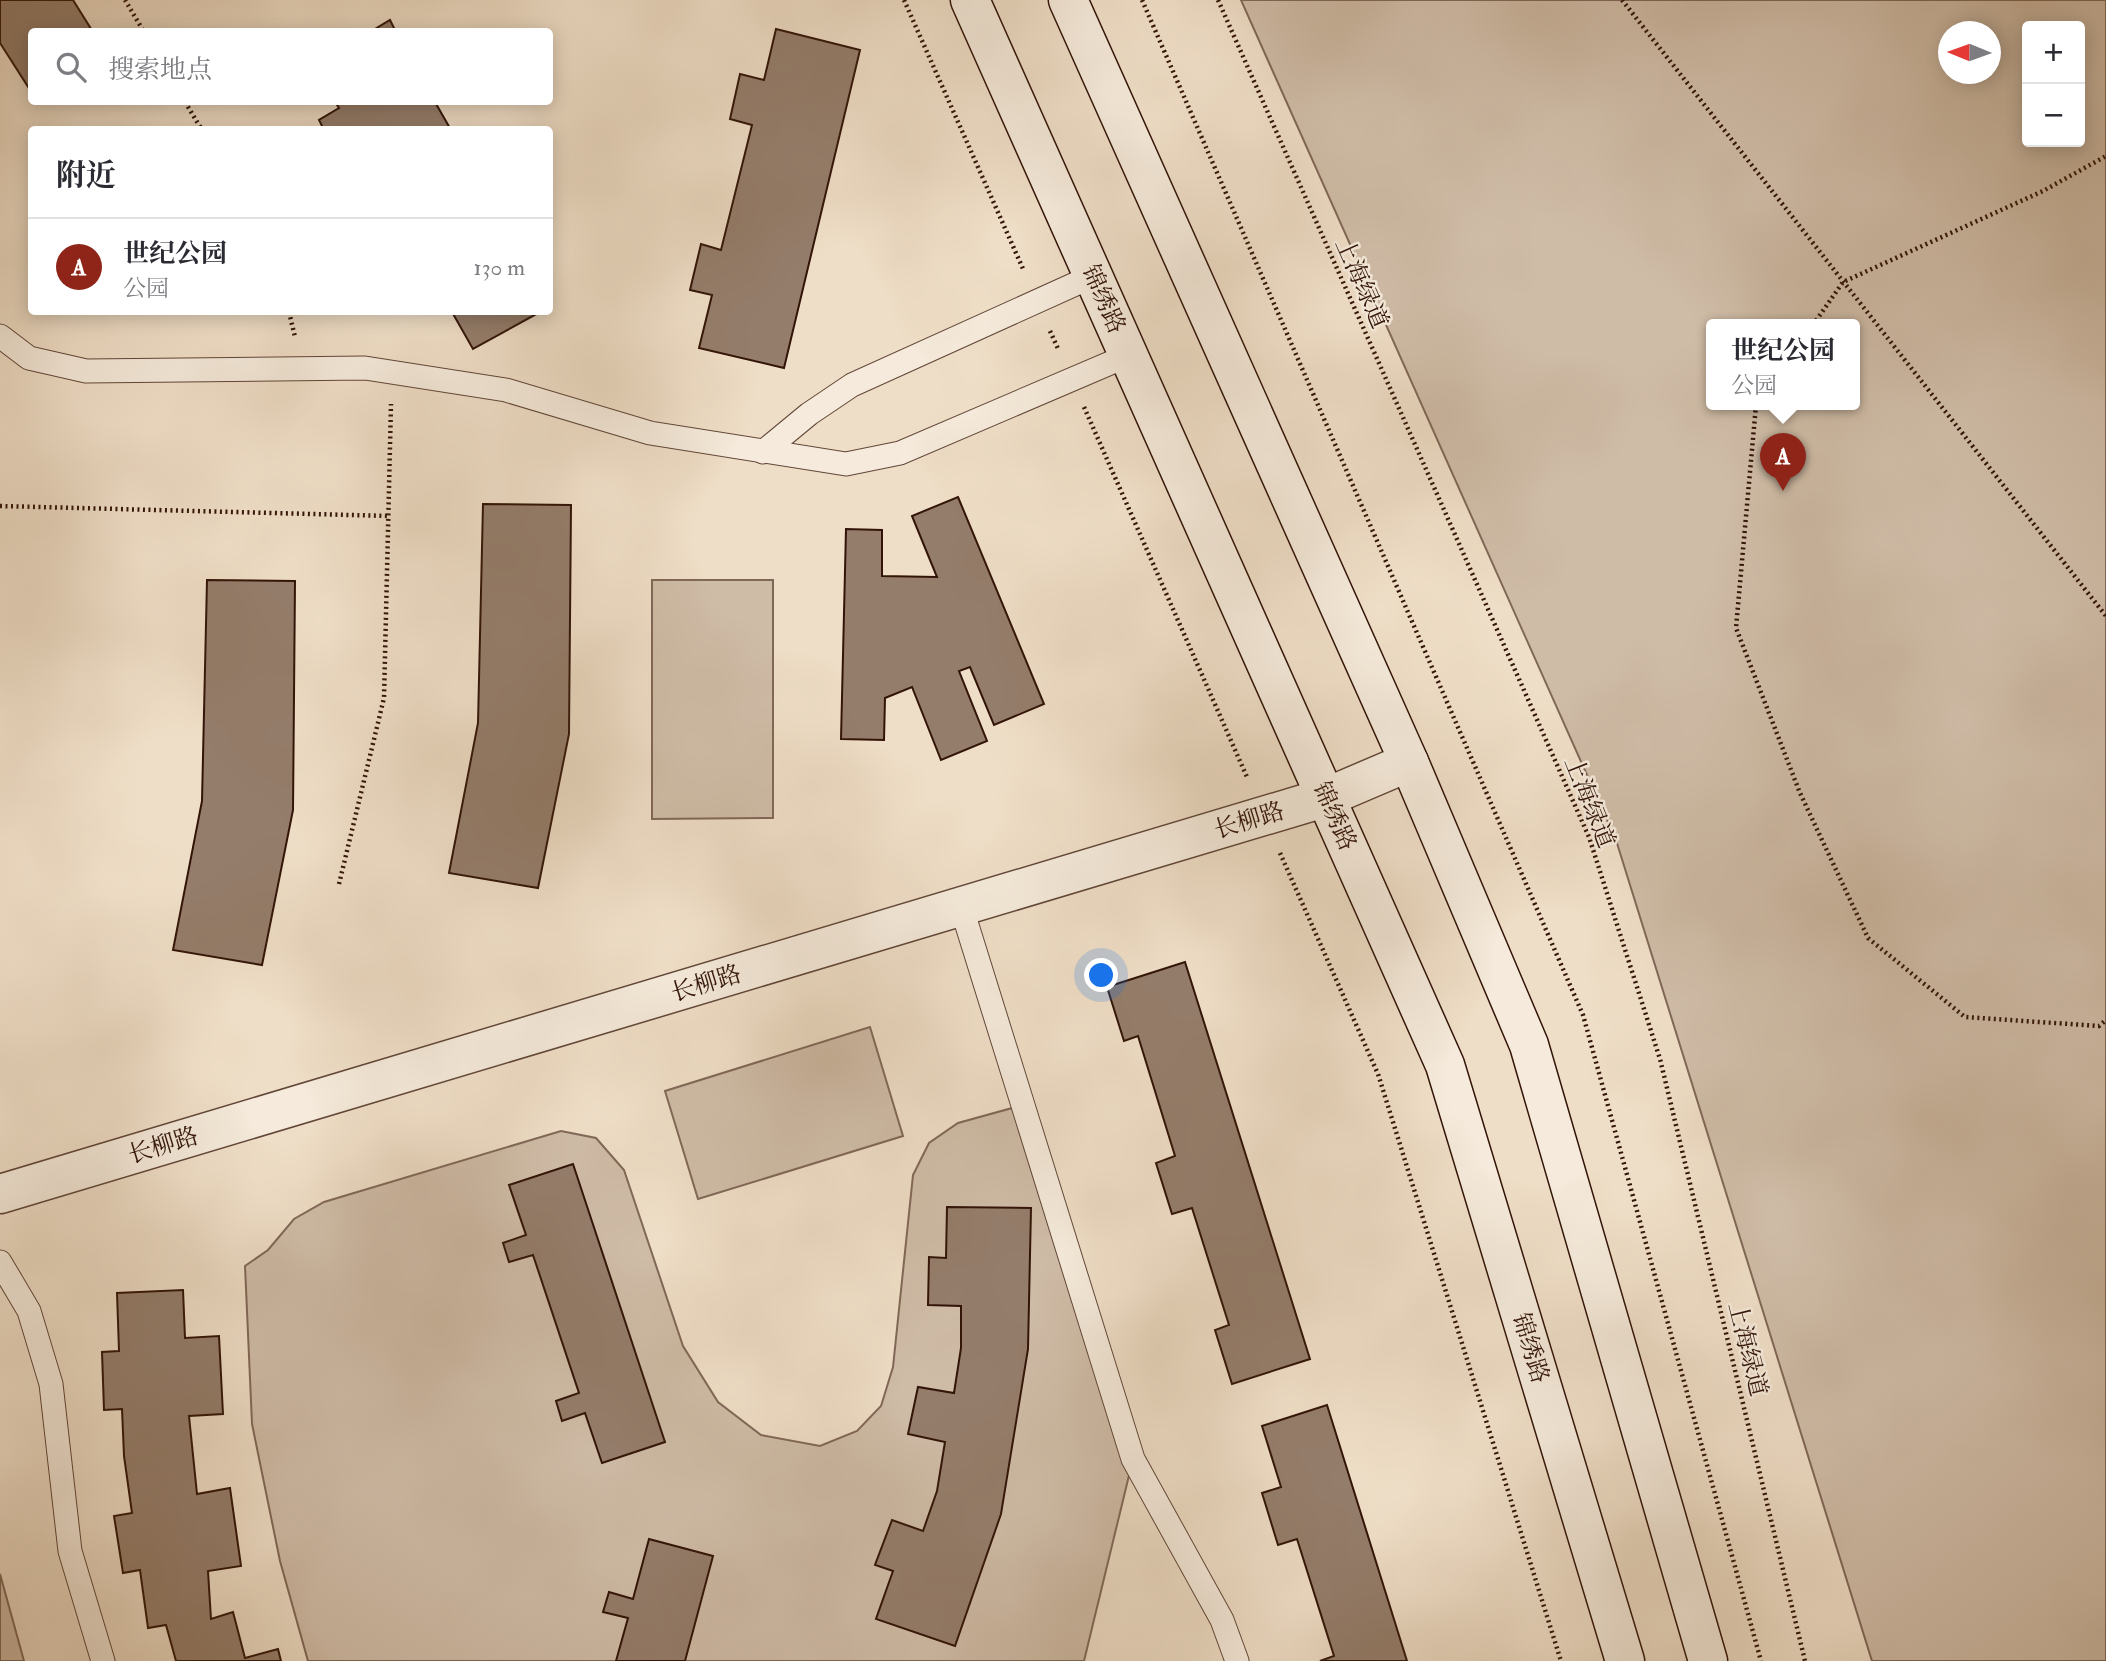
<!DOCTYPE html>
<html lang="zh">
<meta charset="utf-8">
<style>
:root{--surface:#fff;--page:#f7f7f7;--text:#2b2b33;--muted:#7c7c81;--line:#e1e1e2;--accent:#8f2418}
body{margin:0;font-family:"IM FELL Double Pica","Noto Serif SC",serif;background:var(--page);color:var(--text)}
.controls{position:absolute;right:21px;top:21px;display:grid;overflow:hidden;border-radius:7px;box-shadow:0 4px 18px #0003}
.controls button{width:63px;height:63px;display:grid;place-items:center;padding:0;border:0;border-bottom:2px solid var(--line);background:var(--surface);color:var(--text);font:35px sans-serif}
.compass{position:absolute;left:1938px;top:21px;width:63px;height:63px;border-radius:50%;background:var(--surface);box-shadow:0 4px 18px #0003;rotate:271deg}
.you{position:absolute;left:1102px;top:976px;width:24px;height:24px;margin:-18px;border:5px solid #fff;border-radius:50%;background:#1a73e8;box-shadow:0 0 0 10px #1a73e833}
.badge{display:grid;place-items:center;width:46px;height:46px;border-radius:50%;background:var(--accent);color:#fff;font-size:23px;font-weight:700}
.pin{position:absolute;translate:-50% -58px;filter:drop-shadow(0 2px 4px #0008)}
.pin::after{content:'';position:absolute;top:37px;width:24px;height:21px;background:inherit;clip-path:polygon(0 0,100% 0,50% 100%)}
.popup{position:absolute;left:1706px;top:319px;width:154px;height:91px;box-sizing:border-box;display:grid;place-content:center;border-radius:7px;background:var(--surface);filter:drop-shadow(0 2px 5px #0005);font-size:23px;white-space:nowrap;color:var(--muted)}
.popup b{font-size:26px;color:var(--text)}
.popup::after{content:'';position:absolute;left:50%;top:100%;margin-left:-14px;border:14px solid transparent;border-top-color:var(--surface)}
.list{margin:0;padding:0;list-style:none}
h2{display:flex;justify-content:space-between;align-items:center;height:91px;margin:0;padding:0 28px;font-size:30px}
h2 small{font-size:23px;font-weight:400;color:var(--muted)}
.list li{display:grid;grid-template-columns:46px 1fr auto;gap:21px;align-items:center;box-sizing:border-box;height:98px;padding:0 28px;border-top:2px solid var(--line)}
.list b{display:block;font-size:26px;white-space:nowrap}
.list p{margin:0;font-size:23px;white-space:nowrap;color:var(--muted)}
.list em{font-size:23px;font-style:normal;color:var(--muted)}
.icon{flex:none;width:38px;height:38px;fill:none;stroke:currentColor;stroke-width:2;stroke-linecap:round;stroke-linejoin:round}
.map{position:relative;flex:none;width:2106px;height:1661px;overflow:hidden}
.search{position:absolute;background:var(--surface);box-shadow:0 4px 18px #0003;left:28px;top:28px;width:525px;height:77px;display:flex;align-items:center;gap:18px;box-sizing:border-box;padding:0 24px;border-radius:7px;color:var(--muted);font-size:26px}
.panel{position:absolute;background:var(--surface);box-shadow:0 4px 18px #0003;left:28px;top:126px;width:525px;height:189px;border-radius:7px}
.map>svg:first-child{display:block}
.green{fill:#cfbca7;stroke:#806858;stroke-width:2;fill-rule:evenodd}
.building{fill:#947d6b;stroke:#321408;stroke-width:2}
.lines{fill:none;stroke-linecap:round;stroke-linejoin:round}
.service-casing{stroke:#614638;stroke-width:25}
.minor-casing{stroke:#614638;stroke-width:41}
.secondary-casing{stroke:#321408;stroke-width:41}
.path{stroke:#321408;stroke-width:4.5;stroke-dasharray:2 3.5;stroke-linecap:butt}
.service{stroke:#f5eadb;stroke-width:23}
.minor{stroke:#f5eadb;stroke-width:38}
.secondary{stroke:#f5eadb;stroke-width:38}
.labels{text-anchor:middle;stroke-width:5;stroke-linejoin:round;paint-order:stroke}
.street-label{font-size:24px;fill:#321408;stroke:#f5eadb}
</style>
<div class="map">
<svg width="2106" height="1661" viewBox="0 0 2106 1661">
<rect width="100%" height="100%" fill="#efdec7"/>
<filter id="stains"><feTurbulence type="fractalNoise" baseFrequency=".00286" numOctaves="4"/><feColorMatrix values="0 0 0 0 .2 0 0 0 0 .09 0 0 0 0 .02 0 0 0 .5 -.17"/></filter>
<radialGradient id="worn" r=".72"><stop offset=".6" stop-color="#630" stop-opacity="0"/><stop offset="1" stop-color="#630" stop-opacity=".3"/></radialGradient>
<g class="green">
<path d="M1241,0h865v1661h-234l-256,-821zM2027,26h53v116h-53zM1948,32h42v42h-42zM1711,325h144v80h-144z"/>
<path d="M652,580h121v238l-121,1z"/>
<path d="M870,1027l33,109 -205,63 -33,-108z"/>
<path d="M1023,1105l110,354 -49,202h-776l-28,-100 -28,-137 -7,-158 23,-16 26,-31 30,-17 237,-71 35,7 28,32 59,176 35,56 43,33 59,11 37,-15 24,-25 12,-39 20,-192 16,-32 29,-20z"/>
<path d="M0,1574l24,87h-24z"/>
</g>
<g class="building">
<path d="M0,0h73l20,32h-61v61l-32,-50z"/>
<path d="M390,20l6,12h-26z"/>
<path d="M776,29l84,21 -76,318 -85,-20 13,-53 -22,-5 11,-46 20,6 31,-125 -22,-6 10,-45 24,6z"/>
<path d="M335,102h100l16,28h-127l-5,-10 20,-12z"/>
<path d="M452,312h88l-67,37z"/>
<path d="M958,497l86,207 -50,21 -24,-58 -11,4 28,70 -46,19 -29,-73 -27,11 -1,42 -43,-1 5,-210 36,1v46l55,1 -25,-61z"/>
<path d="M483,504l88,1 -2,229 -31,154 -89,-15 29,-150z"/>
<path d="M207,580l88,1 -2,229 -31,155 -89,-15 29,-149z"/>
<path d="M1185,962l125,397 -78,25 -17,-54 14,-5 -37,-117 -20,6 -16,-51 19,-7 -37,-120 -14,5 -17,-54z"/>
<path d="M573,1164l92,278 -63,21 -17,-50 -23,8 -6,-20 23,-8 -46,-138 -24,7 -6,-19 23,-8 -17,-50z"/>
<path d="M947,1207l84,1 -3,141 -27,165 -46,132 -79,-27 17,-48 -18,-6 17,-45 31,11 14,-40 8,-49 -37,-8 10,-47 36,6 7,-45v-42l-33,-1 1,-48 17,1z"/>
<path d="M183,1290l2,48 34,-2 4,78 -34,2 8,78 33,-6 11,78 -33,5 3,48 22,-7 12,46 33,-9 3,12h-105l-10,-36 -18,3 -8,-58 -17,3 -9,-57 18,-3 -8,-57 -2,-47 -18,1 -2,-58 17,-1 -2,-58z"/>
<path d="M1327,1405l80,256h-87l14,-5 -37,-117 -19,6 -16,-52 19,-6 -19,-61z"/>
<path d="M649,1539l64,17 -28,105h-69l12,-43 -25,-6 6,-20 24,7z"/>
</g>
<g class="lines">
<defs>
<g id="service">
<path d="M0,336l29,22 57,13 279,-3 141,22 144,43 196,31 54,-11 229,-98"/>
<path d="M763,452l46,-38 43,-29 241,-109"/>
<path d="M961,906l172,553 89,161 15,41"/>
<path d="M0,1262l29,49 22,73 19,167 33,110"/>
</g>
<path id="minor" d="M0,1194l1327,-397 82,-35"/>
<g id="secondary">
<path d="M970,0l475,1065 180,596"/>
<path d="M1068,0l341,762 120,283 179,616"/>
</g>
</defs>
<use href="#service" class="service-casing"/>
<use href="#minor" class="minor-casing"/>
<use href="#secondary" class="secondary-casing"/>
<g class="path">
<path d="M125,0l19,32"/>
<path d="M904,0l120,271"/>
<path d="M1142,0l441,1015 178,646"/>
<path d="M1218,0l371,837 71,222 145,602"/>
<path d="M1622,0l484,616"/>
<path d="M185,102l17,28"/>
<path d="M289,312l6,25"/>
<path d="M1813,325l30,-43 200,-91 63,-35"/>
<path d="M1050,331l9,20"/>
<path d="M1756,405l-20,223 64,165 68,145 97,79 134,9 7,-6"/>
<path d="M1084,407l163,370"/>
<path d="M0,506l390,10"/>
<path d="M1280,853l98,221 183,587"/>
<path d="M339,884l45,-186 7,-294"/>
</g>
<use href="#service" class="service"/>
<use href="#minor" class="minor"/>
<use href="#secondary" class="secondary"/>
</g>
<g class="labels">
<g class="street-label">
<text transform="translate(1362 283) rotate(66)" y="8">上海绿道</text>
<text transform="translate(1104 299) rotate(66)" y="8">锦绣路</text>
<text transform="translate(1590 802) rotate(68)" y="8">上海绿道</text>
<text transform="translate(1335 816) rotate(66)" y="8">锦绣路</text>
<text transform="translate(1249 820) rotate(-17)" y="8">长柳路</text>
<text transform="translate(706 983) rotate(-17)" y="8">长柳路</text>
<text transform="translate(163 1145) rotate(-17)" y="8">长柳路</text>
<text transform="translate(1531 1348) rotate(73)" y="8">锦绣路</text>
<text transform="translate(1748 1349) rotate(76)" y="8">上海绿道</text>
</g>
</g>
<rect width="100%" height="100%" filter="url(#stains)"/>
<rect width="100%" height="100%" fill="url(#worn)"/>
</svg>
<div class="controls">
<button>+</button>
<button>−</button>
</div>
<svg class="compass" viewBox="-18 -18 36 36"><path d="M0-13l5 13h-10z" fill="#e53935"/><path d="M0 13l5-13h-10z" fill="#7c7c81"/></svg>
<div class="you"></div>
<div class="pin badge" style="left:1783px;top:491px">A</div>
<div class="popup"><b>世纪公园</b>公园</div>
<div class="search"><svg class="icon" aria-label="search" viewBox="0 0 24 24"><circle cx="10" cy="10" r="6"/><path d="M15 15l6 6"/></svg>搜索地点</div>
<section class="panel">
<h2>附近<small></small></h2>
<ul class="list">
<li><span class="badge">A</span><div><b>世纪公园</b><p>公园</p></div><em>130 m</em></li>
</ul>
</section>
</div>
